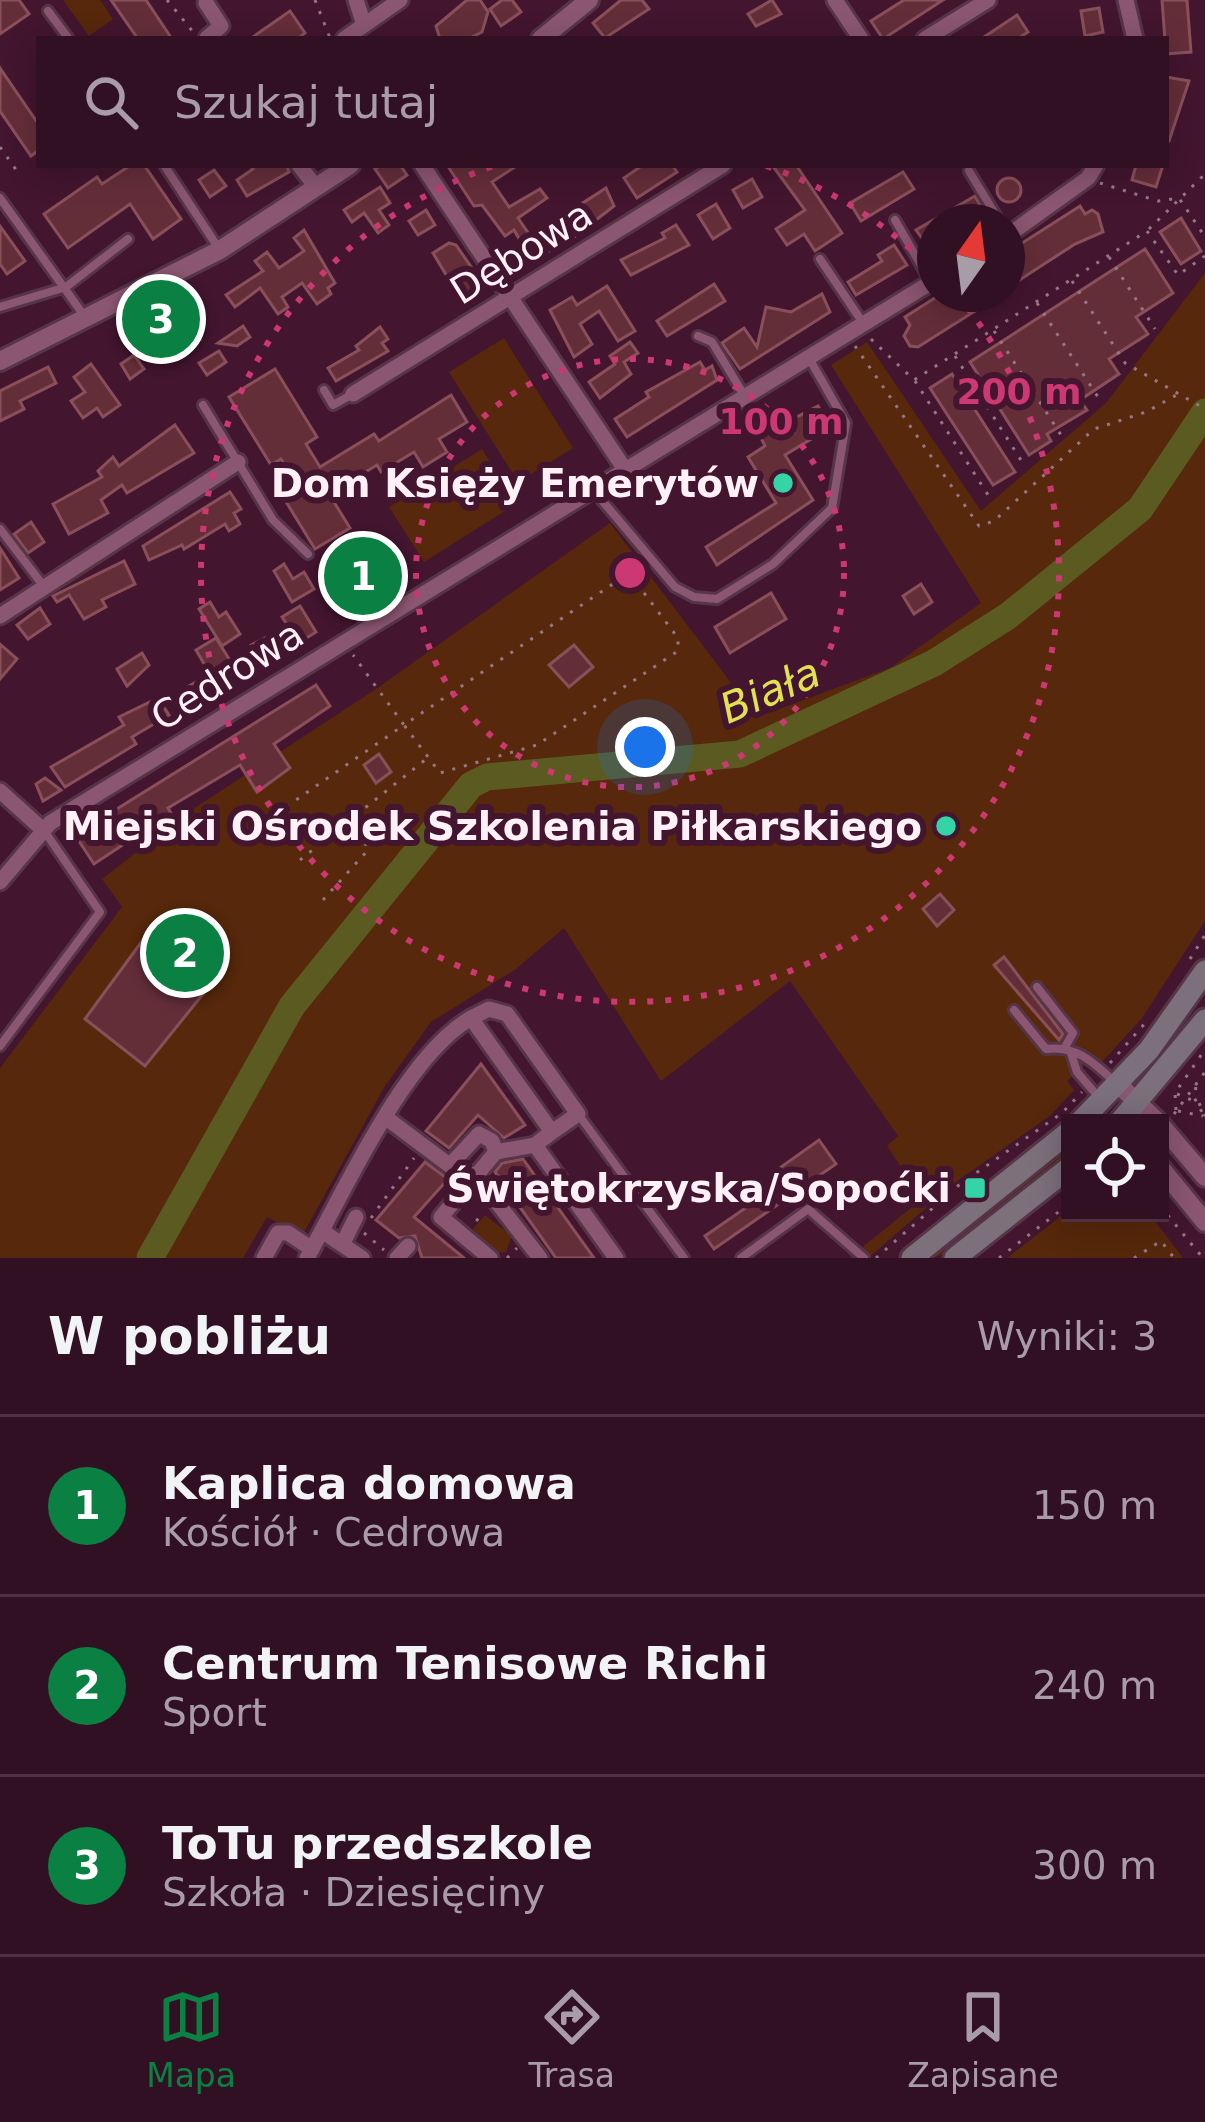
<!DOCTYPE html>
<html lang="pl">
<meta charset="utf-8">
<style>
:root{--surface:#321023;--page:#3d1e30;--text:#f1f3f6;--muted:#a89da6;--line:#4d3041;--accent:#0b8043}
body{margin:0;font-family:"DejaVu Sans",sans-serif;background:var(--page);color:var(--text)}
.controls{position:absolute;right:36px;bottom:36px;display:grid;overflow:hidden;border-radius:0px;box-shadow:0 6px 30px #0003}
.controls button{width:108px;height:108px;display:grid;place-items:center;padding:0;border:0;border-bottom:3px solid var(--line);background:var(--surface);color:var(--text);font:60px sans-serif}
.compass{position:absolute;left:917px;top:204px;width:108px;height:108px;border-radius:50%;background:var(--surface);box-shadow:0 6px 30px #0003;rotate:14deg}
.you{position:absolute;left:645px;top:747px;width:42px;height:42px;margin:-30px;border:9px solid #fff;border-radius:50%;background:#1a73e8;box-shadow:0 0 0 18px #1a73e833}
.badge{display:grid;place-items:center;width:78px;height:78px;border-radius:50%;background:var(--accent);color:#fff;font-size:39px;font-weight:700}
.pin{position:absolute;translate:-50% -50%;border:6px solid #fff;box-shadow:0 3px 12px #0006}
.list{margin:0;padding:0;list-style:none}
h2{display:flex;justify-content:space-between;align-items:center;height:156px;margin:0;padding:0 48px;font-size:51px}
h2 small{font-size:39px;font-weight:400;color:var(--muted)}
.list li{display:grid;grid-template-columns:78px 1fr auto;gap:36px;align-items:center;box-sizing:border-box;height:180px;padding:0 48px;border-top:3px solid var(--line)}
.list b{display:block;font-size:45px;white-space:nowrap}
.list p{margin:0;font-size:39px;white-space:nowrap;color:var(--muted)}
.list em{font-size:39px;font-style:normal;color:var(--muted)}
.icon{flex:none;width:66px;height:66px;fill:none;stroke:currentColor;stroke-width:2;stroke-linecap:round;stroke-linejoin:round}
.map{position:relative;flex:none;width:1205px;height:1258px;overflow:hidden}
.search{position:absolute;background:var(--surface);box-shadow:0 6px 30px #0003;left:36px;right:36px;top:36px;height:132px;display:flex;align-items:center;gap:30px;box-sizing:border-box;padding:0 42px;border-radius:0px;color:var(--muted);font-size:45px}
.sheet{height:696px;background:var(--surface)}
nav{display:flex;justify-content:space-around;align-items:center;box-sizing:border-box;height:168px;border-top:3px solid var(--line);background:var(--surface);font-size:33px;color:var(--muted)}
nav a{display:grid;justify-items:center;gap:6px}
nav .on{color:var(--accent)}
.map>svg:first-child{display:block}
.green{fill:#57280b}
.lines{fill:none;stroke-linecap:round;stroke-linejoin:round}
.river{stroke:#5b5b21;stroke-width:27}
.building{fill:#642e39;stroke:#8a505a;stroke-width:3}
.service-casing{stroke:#563548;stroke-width:14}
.minor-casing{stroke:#563548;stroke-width:21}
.tertiary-casing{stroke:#563548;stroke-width:24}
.secondary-casing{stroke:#563548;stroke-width:27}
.path{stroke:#967788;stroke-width:3;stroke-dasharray:3 9;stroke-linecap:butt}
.service{stroke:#8b5671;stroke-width:8}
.minor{stroke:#8b5671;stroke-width:15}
.tertiary{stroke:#8b5671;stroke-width:18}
.secondary{stroke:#7c707a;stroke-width:21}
.ring{fill:none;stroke:#cb3872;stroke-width:6;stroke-dasharray:6 12}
.poi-dot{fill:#35d4a7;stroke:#43152f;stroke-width:4.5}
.labels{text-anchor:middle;stroke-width:12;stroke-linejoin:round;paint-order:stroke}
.street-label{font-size:39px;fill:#fdf0f6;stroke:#43152f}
.poi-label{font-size:39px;font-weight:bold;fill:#fdf0f6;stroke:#43152f;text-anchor:end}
.water-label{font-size:42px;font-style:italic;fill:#e2e151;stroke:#43152f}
.centre{fill:#cb3872;stroke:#43152f;stroke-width:6}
.ring-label{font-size:36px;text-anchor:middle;font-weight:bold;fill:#cb3872;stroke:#43152f;stroke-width:12;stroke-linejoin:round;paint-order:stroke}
</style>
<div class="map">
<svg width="1205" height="1258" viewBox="0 0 1205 1258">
<rect width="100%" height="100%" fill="#43152f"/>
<g class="green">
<path d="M63,0h37l13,19 -24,17z"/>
<path d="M1205,273v648l-63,97 -40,44 -8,-6 -27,25 7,9 -23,25 -95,67 -88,76h-19l73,-59 -35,-53 11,-10 -108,-155 -129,100 -97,-153 -48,41 -85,53 -46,64 -83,150 -35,-19 -24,41h-243v-190l122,-161 -20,-28 85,-66 189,-124 234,-166 147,194 133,-49 91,-65 -150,-238 36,-23 114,169 125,-108z"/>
<path d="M504,338l69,110 -55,34 -69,-110z"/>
<path d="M482,449l34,55 -92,58 -35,-55z"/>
<path d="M1070,1143v12c-30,25 -108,103 -143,103z"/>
<path d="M1070,1209v4h79l34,45h-176z"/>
<path d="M485,1215l27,21 -6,16 -9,1 -25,-23z"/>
</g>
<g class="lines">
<path class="river" d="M150,1258l142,-252 179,-221 16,-8 253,-23 194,-91 74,-47 132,-107 65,-97"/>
</g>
<g class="building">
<path d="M0,0h19l10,14 -29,20z"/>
<path d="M111,0h35l26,39h-34z"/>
<path d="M467,0h13l8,12 -6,20 -14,7h-28l-4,-13z"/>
<path d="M502,0h10l9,12 -20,14 -11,-17z"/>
<path d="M621,0h21l7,9 -44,29 -12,-15z"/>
<path d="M772,0l9,14 -25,12 -8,-12z"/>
<path d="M904,0h39l-60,39 -12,-18z"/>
<path d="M1162,0h25l4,52 -25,2z"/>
<path d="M1099,8l4,24 -18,4 -4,-25z"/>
<path d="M290,11l15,22 -8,6h-47z"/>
<path d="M1017,15l11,17 -11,7h-36z"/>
<path d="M0,68l39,57v25l-8,6 -31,-45z"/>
<path d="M1166,77l23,4 -20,60h-3z"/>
<path d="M131,165h13l37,54 -28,20 -23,-35 -62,44 -24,-34 53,-37 5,7z"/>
<path d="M250,165h37l2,7 -42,24 -10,-16 16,-11z"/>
<path d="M382,165h18l7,10 -19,13 -13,-19z"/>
<path d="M447,165h71l-26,17 17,25 31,-18 7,9 -29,20 13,19 12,-7 11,18 -22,13 -18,-31 -9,6 -23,-31 -8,1z"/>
<path d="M643,165h29l5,7 -40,26 -13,-20z"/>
<path d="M772,165h24l46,68 -27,18 -11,-17 -17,11 -11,-16 29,-19z"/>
<path d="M1136,165h27l-7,22 -24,-7z"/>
<path d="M214,170l12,16 -16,11 -11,-17z"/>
<path d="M903,172l11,17 -53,32 -11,-18z"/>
<circle cx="1009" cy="190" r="12"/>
<path d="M752,179l10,18 -19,11 -10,-18z"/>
<path d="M380,187l10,16 -11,7 10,15 -11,8 -14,-20 -12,9 -8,-12z"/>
<path d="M606,188l8,18 -40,31 -13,-20z"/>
<path d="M975,196l5,9 -7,5 8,12h-46v16l-9,6 -10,-14z"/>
<path d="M716,204l14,24 -17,11 -15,-24z"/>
<path d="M1080,206l5,8 7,-4 6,4 5,18 -28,12 -68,44v-24l11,-7 -5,-8z"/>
<path d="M426,210l9,15 -17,10 -9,-14z"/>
<path d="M1181,218l20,33 -20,13 -21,-32z"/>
<path d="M676,225l13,20 -58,30 -10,-15 44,-22 -3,-5z"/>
<path d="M0,226l25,35 -18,13 -7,-10z"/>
<path d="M304,230l31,53 -7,5 3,6 -14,10 -15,-21 -20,14 6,10 -10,7 -18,-26 -25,19 -9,-12 37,-24 -8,-10 12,-9 12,16 25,-17 -10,-13z"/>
<path d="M449,243l7,2 29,42 -22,16 -30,-50z"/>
<path d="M894,245l13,20 -51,30 -8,-13 34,-21 -4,-6z"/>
<path d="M1145,249l28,44 -37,24 12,17 -39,25 10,15 -39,26 7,10 -40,24 4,7 -22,14 -59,-93z"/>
<path d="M714,284l11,17 -58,35 -10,-15z"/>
<path d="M607,286l28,45 -17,10 -19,-30 -19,13 12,20 -18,13 -24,-47 22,-13 5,8z"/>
<path d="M822,294l8,18 -90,57 -18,-26 22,-15 13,19 9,-40 25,5z"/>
<path d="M941,294l8,6 9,-6h44l-84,53 -8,-1 -6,-10 6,-11 -5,-8z"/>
<path d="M168,304l10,4 21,31 -18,-4 -3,18 -9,-3 -4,11 -20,-31 2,-12z"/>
<path d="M243,326l7,11 -13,9 -19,-3z"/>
<path d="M380,327l8,12 -6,4 6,8 -52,30 -8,-13 31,-18 -3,-4z"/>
<path d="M630,342l8,11 -14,9 7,12 -31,24 -11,-16 26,-18 -5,-8z"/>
<path d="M219,351l7,11 -19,13 -8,-12z"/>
<path d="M134,355l10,14 -14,10 -9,-15z"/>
<path d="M700,362l5,8 7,-4 5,14 -90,57 -12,-18 34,-22 -3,-5z"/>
<path d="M91,364l29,41 -17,12 -6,-9 -14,10 -12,-17 14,-9 -11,-15z"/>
<path d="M48,367l8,16 -36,18 4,8 -24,12v-30z"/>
<path d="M275,369l42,68 -11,7 14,23 54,-33 5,7 72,-46 16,27 -28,17 8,13 -24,15 -9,-15 -33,20 -4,-7 -48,29 21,34 -35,21 -35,-57 16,-10 -15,-23 -10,6 -42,-68z"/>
<path d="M952,374l63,98 -22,13 -63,-97z"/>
<path d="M818,406l13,21 -46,28 28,45 -96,65 -11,-18 70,-44 -28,-46 17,-11 -5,-10z"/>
<path d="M175,425l19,28 -67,40 -5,-8 -21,15 7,13 -39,21 -16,-30 49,-27 -4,-6 15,-14 6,9z"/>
<path d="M230,492l11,17 -7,4 6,11 -11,7 -4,-7 -41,25 -2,-4 -33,15 -6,-14z"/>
<path d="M31,522l13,20 -16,11 -14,-19z"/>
<path d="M0,548l19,30 -19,12z"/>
<path d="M377,556l17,26 -25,17 -18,-25z"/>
<path d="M124,561l11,23 -33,16 4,7 -22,12 -15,-24 -12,7 -4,-6z"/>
<path d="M284,564l9,15 11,-7 10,17 -22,13 -18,-31z"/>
<path d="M921,584l11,18 -18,12 -11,-18z"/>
<path d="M771,593l15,26 -56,34 -15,-26z"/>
<path d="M210,602l9,15 7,-5 14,22 -18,12 -23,-37z"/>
<path d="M300,606l16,26 -53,33 -12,-20 37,-19 -6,-9z"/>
<path d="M40,608l10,16 -22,15 -11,-14z"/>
<path d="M216,638l25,40 -50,31 -11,-18 30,-17 -14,-24z"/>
<path d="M0,644l17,15 -17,20z"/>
<path d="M574,645l19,22 -24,20 -20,-22z"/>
<path d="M142,653l7,12 -22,21 -10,-17z"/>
<path d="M316,685l14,21 -56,38 16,24 -33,24 -17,-27 -72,43 3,5 -77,51 -19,-29z"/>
<path d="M158,698l11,17 -37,22 4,7 -71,43 -14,-20 73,-42 -5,-8z"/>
<path d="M379,754l12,18 -15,11 -12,-18z"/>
<path d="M45,778l16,12 -18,11 -7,-17z"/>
<path d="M940,894l14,16 -17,16 -14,-17z"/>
<path d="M159,918l65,50 -79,98 -60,-47z"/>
<path d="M1004,957l59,77 -4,6 -65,-75z"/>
<path d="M481,1064l44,61 -21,13 -26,-23 -29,33 -23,-17z"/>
<path d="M819,1140l17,24 -122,85 -9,-13 84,-58 -8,-11z"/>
<path d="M523,1159l71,99h-38l-61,-86 7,-9z"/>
<path d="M425,1162l23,17 -34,38 50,41h-42l-7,-22 -16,2 -23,-18z"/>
</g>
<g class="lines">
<defs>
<g id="service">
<path d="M48,11l21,28"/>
<path d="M164,165l55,84"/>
<path d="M969,171l31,51"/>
<path d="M0,198l85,119"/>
<path d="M895,220l35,61"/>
<path d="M820,259l43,64"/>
<path d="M0,307l66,-20 62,-48"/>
<path d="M698,336l14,6 32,53"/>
<path d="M324,390l9,15 20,-11"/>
<path d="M203,405l70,115 35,34"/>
<path d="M594,491l81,96 19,10 23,2 56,-35 59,-56 14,-85 -36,-63"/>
<path d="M0,529l42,55"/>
<path d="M1037,987l36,46 -8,14"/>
<path d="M1014,1010l32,39c31,-4 48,14 70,34"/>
<path d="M0,1046l100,-134 -57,-83"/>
<path d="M1071,1053l6,19 24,28"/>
<path d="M578,1114l106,144"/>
<path d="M741,1258l67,-49 56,49"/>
</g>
<g id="minor">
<path d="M356,0l8,25"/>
<path d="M835,0l26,39"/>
<path d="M1126,0l9,39"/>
<path d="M206,3l15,23 -14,12"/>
<path d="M344,39l56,-39"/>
<path d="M925,39l63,-39"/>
<path d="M299,165l17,22"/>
<path d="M422,165l204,306"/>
<path d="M1007,236l81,-58 8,-13"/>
<path d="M353,394l370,-229"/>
<path d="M0,616l238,-154"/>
<path d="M0,791l42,38"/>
<path d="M0,882l50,-59 885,-543"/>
<path d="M471,1018l18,-9 18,5 71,100 -26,18"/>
<path d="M385,1117l84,63"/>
<path d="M451,1164l28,-30 13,7 4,11"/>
<path d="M475,1174l65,84"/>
<path d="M325,1233l37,25"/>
<path d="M343,1243l13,-26"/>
<path d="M264,1258l14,-25h10l24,16"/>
<path d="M307,1258c38,-68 98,-202 164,-240l81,114 -17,13 81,113"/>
<path d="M397,1258l11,-12"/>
<path d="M490,1258l-49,-41 55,-65 39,-7"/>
</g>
<g id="tertiary">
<path d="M541,39l48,-39"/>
<path d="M0,361l220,-111 130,-85"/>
<path d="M1118,1084l41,39"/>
<path d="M1160,1124l45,53"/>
<path d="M1160,1167l45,55"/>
</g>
<g id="secondary">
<path d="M1079,1123l70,-73 56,-79"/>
<path d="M1119,1123l86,-103"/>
<path d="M912,1258l158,-127"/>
<path d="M955,1258l115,-91"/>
</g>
</defs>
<use href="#service" class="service-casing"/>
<use href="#minor" class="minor-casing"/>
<use href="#tertiary" class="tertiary-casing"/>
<use href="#secondary" class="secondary-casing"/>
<g class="path">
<path d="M167,0l27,33"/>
<path d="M315,0l15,38"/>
<path d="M0,147l17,24"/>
<path d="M1100,183l58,18 21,-3 26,39"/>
<path d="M1149,229l56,-55"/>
<path d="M1109,257l46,72"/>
<path d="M1072,281l53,82 80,46"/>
<path d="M1037,303l61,94"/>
<path d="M994,331l67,104"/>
<path d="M871,339l43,41 233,-149 31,44 27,-19"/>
<path d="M855,346l124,180 15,-5 100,-92 52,-17 34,-19"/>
<path d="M955,356l69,109"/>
<path d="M915,381l75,117"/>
<path d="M247,834l157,-109 36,48 97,-28 141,-94v-13l-49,-65 -225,152 -51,-70"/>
<path d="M300,860l125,-100"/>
<path d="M323,900l45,-50 -14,-35"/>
<path d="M1190,959l15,-24"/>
<path d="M1110,1063l37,-42"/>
<path d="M1196,1087l-2,10 10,19"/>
<path d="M1177,1094l22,9 6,13"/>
<path d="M1176,1110l-1,-17 29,-42"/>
<path d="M1178,1111l25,5"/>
<path d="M1174,1114l31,-42"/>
<path d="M1160,1206l43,52"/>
<path d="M371,1218l43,-60"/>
<path d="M476,1219l4,3"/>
<path d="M364,1233l20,17"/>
<path d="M507,1258l10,-10"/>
<path d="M876,1258l83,-73 103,-72 20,-21"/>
<path d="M999,1258l71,-55"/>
<path d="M1134,1258l27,-17 13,17"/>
</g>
<use href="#service" class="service"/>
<use href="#minor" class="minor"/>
<use href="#tertiary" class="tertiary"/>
<use href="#secondary" class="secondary"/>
</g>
<g class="ring">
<circle cx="630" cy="573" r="214"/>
<path d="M766 166A429 429 0 0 1 933 270M956 294A429 429 0 1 1 494 166"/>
</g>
<g class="poi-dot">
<circle cx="783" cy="483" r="12"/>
<circle cx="946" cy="826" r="12"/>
<rect x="963" y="1176" width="24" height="24" rx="6"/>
</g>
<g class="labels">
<g class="street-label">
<text transform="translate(521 252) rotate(-32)" y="14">Dębowa</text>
<text transform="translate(227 675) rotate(-32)" y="14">Cedrowa</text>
</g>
<g class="poi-label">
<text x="759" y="497">Dom Księży Emerytów</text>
<text x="922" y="840">Miejski Ośrodek Szkolenia Piłkarskiego</text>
<text x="951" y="1202">Świętokrzyska/Sopoćki</text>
</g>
<g class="water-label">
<text transform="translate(770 690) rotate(-23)" y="15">Biała</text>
</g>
</g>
<circle cx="630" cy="573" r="18" class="centre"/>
<g class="ring-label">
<text x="1019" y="404">200 m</text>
<text x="781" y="434">100 m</text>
</g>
</svg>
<div class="controls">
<button><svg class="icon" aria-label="locate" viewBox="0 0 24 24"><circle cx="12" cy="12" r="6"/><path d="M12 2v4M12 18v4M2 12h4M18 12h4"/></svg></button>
</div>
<svg class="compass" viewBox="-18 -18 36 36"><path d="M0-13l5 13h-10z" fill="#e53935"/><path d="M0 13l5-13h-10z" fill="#a89da6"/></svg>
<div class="you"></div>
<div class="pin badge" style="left:363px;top:576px">1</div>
<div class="pin badge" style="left:185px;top:953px">2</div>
<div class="pin badge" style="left:161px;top:319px">3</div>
<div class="search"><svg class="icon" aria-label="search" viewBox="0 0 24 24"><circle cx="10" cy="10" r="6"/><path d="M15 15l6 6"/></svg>Szukaj tutaj</div>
</div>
<section class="sheet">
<h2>W pobliżu<small>Wyniki: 3</small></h2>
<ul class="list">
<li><span class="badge">1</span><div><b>Kaplica domowa</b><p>Kościół · Cedrowa</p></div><em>150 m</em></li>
<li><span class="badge">2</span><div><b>Centrum Tenisowe Richi</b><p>Sport</p></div><em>240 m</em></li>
<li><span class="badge">3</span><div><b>ToTu przedszkole</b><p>Szkoła · Dziesięciny</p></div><em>300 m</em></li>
</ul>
</section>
<nav>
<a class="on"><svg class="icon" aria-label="map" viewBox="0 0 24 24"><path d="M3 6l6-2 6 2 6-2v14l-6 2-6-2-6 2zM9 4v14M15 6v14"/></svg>Mapa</a>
<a><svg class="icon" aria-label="directions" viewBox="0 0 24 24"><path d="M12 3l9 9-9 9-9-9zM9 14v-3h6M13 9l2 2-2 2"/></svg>Trasa</a>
<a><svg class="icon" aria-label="saved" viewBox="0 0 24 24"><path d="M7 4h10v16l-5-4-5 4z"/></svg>Zapisane</a>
</nav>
